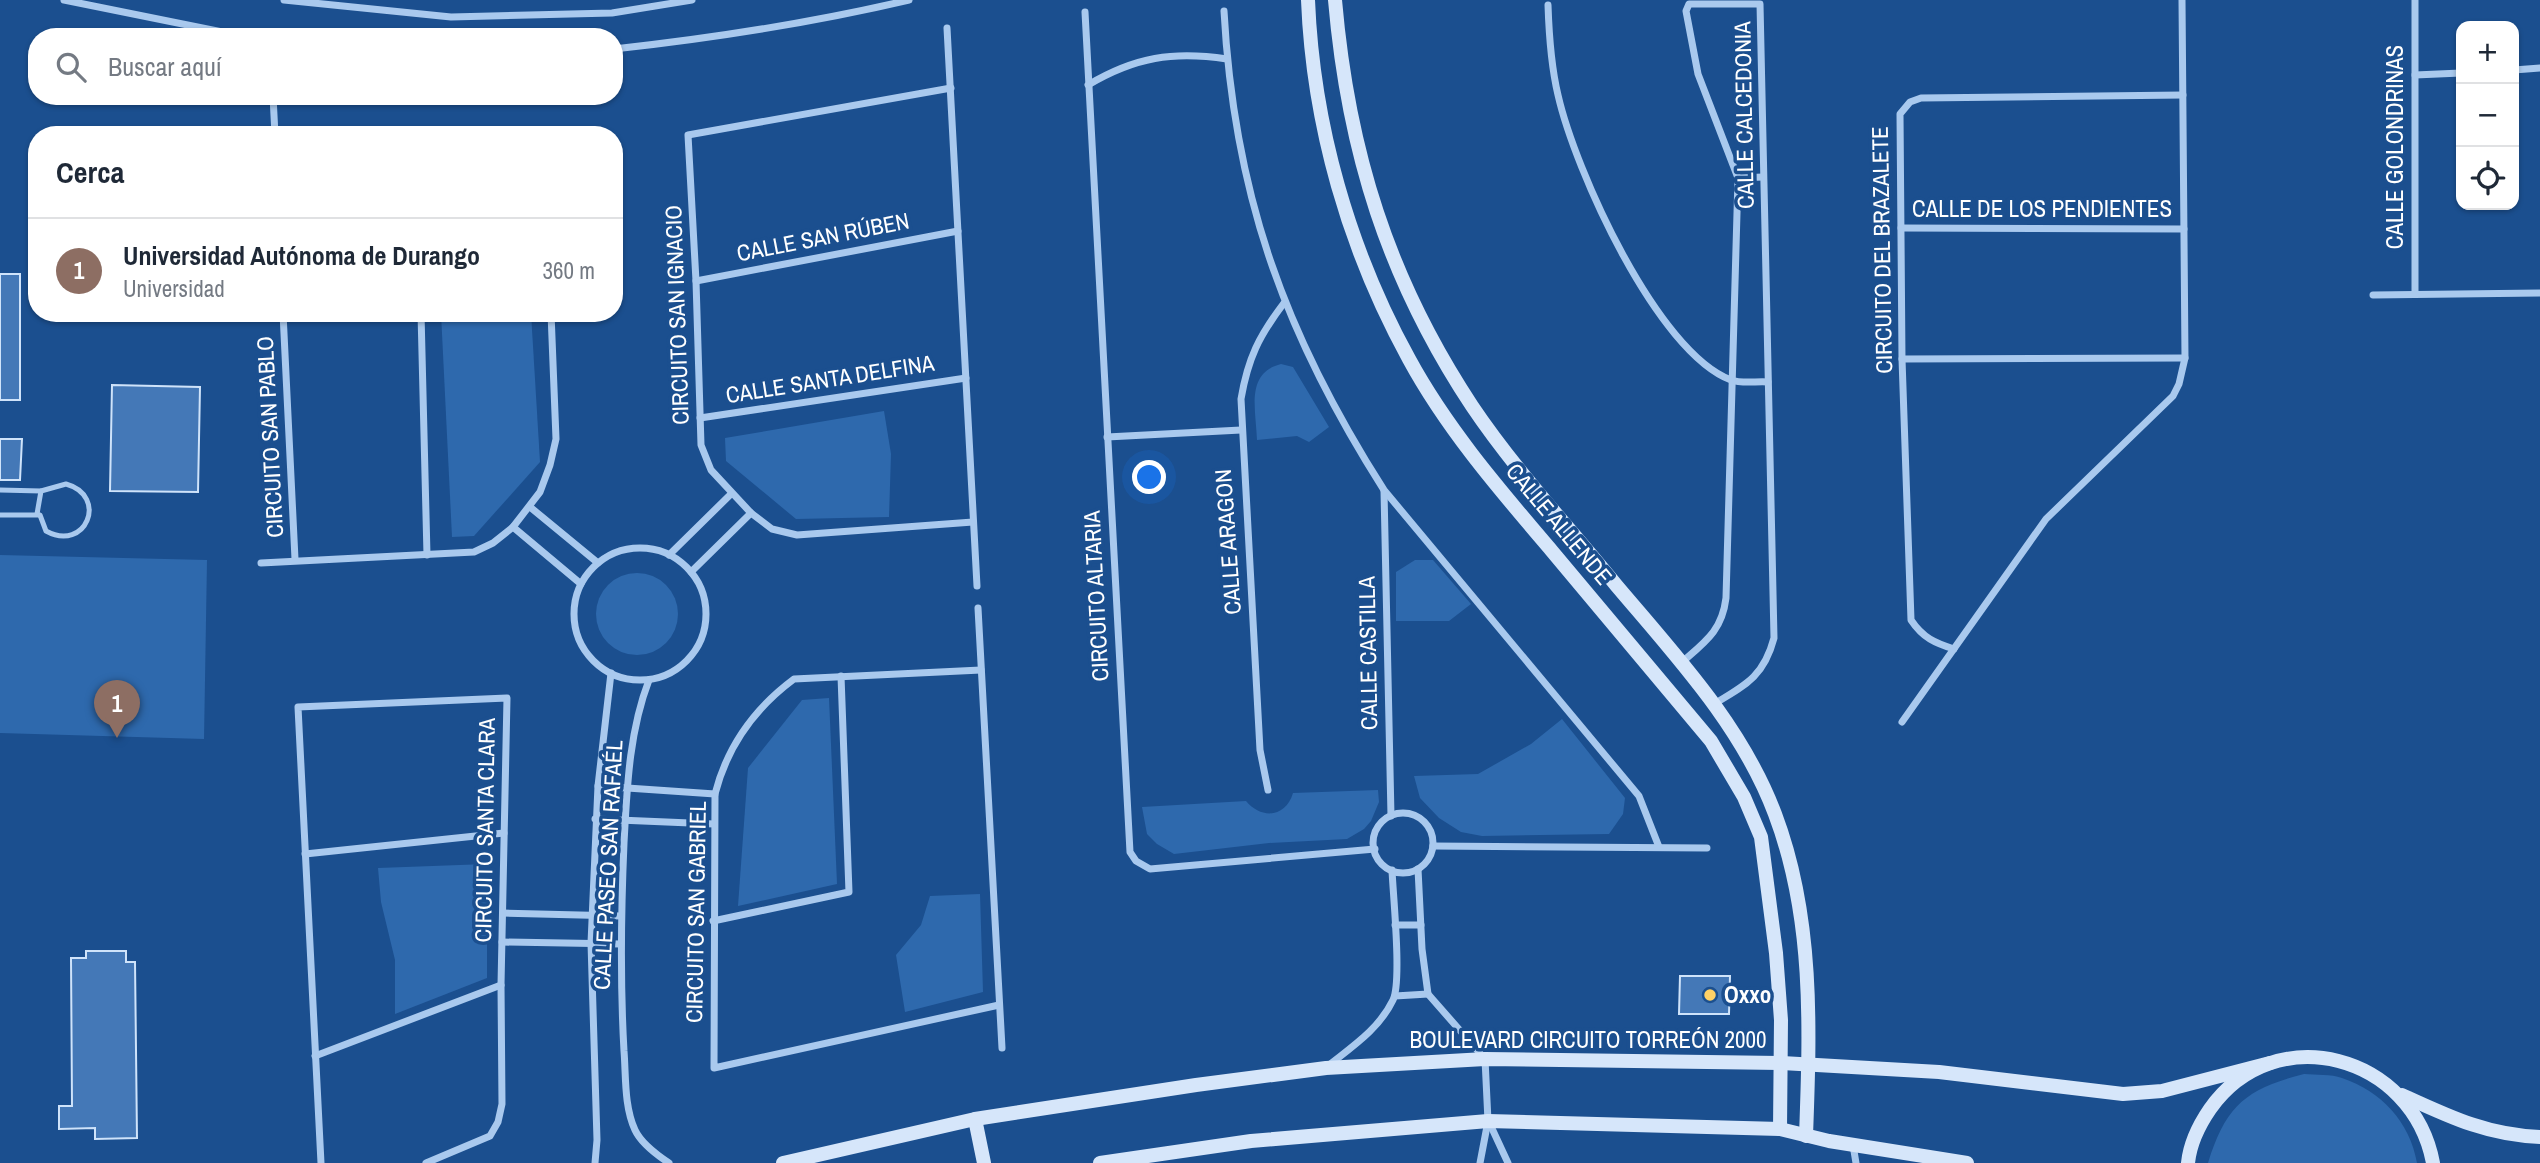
<!DOCTYPE html>
<html lang="es">
<meta charset="utf-8">
<style>
:root{--surface:#fff;--page:#f2f2f3;--text:#1f2937;--muted:#747a83;--line:#e0e1e3;--accent:#b45309}
body{margin:0;font-family:"Archivo Narrow",sans-serif;background:var(--page);color:var(--text)}
.controls{position:absolute;right:21px;top:21px;display:grid;overflow:hidden;border-radius:14px;box-shadow:0 2px 5px #0004}
.controls button{width:63px;height:63px;display:grid;place-items:center;padding:0;border:0;border-bottom:2px solid var(--line);background:var(--surface);color:var(--text);font:35px sans-serif}
.you{position:absolute;left:1150px;top:478px;width:24px;height:24px;margin:-18px;border:5px solid #fff;border-radius:50%;background:#1a73e8;box-shadow:0 0 0 10px #1a73e833}
.badge{display:grid;place-items:center;width:46px;height:46px;border-radius:50%;background:var(--accent);color:#fff;font-size:23px;font-weight:700}
.pin{position:absolute;translate:-50% -58px;filter:drop-shadow(0 2px 4px #0008)}
.pin::after{content:'';position:absolute;top:37px;width:24px;height:21px;background:inherit;clip-path:polygon(0 0,100% 0,50% 100%)}
.list{margin:0;padding:0;list-style:none}
h2{display:flex;justify-content:space-between;align-items:center;height:91px;margin:0;padding:0 28px;font-size:30px}
h2 small{font-size:23px;font-weight:400;color:var(--muted)}
.list li{display:grid;grid-template-columns:46px 1fr auto;gap:21px;align-items:center;box-sizing:border-box;height:105px;padding:0 28px;border-top:2px solid var(--line)}
.list b{display:block;font-size:26px;white-space:nowrap}
.list p{margin:0;font-size:23px;white-space:nowrap;color:var(--muted)}
.list em{font-size:23px;font-style:normal;color:var(--muted)}
.icon{flex:none;width:38px;height:38px;fill:none;stroke:currentColor;stroke-width:2;stroke-linecap:round;stroke-linejoin:round}
.map{position:relative;flex:none;width:2540px;height:1163px;overflow:hidden}
.search{position:absolute;background:var(--surface);box-shadow:0 2px 5px #0004;left:28px;top:28px;width:595px;height:77px;display:flex;align-items:center;gap:18px;box-sizing:border-box;padding:0 24px;border-radius:28px;color:var(--muted);font-size:26px}
.panel{position:absolute;background:var(--surface);box-shadow:0 2px 5px #0004;left:28px;top:126px;width:595px;height:196px;border-radius:28px}
.map>svg:first-child{display:block}
.green{fill:#2e69ad}
.building{fill:#4478b7;stroke:#cfe3fa;stroke-width:2}
.lines{fill:none;stroke-linecap:round;stroke-linejoin:round}
.lane{stroke:#a9c9ee;stroke-width:5}
.street{stroke:#a9c9ee;stroke-width:7}
.secondary{stroke:#d6e6fa;stroke-width:14}
.poi-dot{fill:#ffd166;stroke:#1b4f8f;stroke-width:2.5}
.labels{text-anchor:middle;stroke-width:7;stroke-linejoin:round;paint-order:stroke}
.street-label{font-size:23px;fill:#fff;stroke:#1b4f8f}
.poi-label{font-size:23px;font-weight:bold;fill:#fff;stroke:#1b4f8f;text-anchor:start}
</style>
<div class="map">
<svg width="2540" height="1163" viewBox="0 0 2540 1163">
<rect width="100%" height="100%" fill="#1b4f8f"/>
<g class="green">
<path d="M441,313h90l9,149 -66,74 -22,1z"/>
<path d="M1281,364l12,3 36,60 -20,15 -12,-6 -40,4c-1,-30 -12,-67 24,-76z"/>
<path d="M884,411l7,43 -2,63 -93,2 -70,-58 -1,-23z"/>
<path d="M0,555l207,5 -3,179 -204,-6z"/>
<path d="M1415,560h18l38,44 -22,17h-53v-49z"/>
<circle cx="637" cy="614" r="41"/>
<path d="M829,698l8,186 -99,22 10,-138 54,-68z"/>
<path d="M1562,719l63,79 -2,16 -14,20 -127,2 -21,-4 -22,-14 -19,-20 -6,-22 64,-2 53,-30z"/>
<path d="M1378,790l1,12 -8,19 -7,8 -17,10 -78,4 -95,11 -17,-10 -10,-10 -5,-27 104,-6c16,19 40,16 47,-8z"/>
<path d="M487,864v114l-92,36v-54l-14,-58 -3,-34z"/>
<path d="M980,894l3,98 -78,20 -9,-57 25,-30 9,-29z"/>
<path d="M2304,1074c12,1 27,0 38,4 39,13 68,44 75,85h-209c18,-58 38,-74 96,-89z"/>
</g>
<g class="building">
<rect x="0" y="274" width="20" height="126"/>
<path d="M112,385l88,2 -2,105 -88,-1z"/>
<path d="M0,439h22l-2,41h-20z"/>
<path d="M86,951h40v11h9l2,176 -42,1v-11l-36,1v-23h13l-1,-148h15z"/>
<path d="M1680,976h50l-1,38h-50z"/>
</g>
<g class="lines">
<g class="lane">
<path d="M66,484c43,12 20,69 -20,47l-6,-16 -3,-1 4,-23z"/>
<path d="M0,490l41,1"/>
<path d="M0,515h39"/>
</g>
<g class="street">
<path d="M64,0l183,37"/>
<path d="M284,0l167,17 161,-4 80,-13"/>
<path d="M2415,0v294"/>
<path d="M1548,5c1,30 3,61 10,90 17,75 99,257 173,285 11,4 26,1 37,2"/>
<path d="M1224,11c10,184 61,324 160,479l255,306 20,51"/>
<path d="M1085,12l45,840 6,9 14,8 225,-20"/>
<path d="M947,28l30,558"/>
<path d="M614,49c100,-11 197,-26 295,-49"/>
<path d="M2514,70l26,-2"/>
<path d="M2415,75l46,-2"/>
<path d="M1088,85c47,-28 85,-34 139,-26"/>
<path d="M951,88l-263,47 8,146 5,164 10,25 40,43 21,16 25,6 176,-13"/>
<path d="M273,96l2,39"/>
<path d="M1738,178l25,-1"/>
<path d="M1901,228l283,1"/>
<path d="M696,281l262,-50"/>
<path d="M2373,295l167,-2"/>
<path d="M283,313l12,246"/>
<path d="M421,313l6,242"/>
<path d="M1902,359l283,-1"/>
<path d="M700,418l266,-40"/>
<path d="M1107,437l134,-7"/>
<path d="M1384,491l7,325"/>
<path d="M530,507l68,56"/>
<path d="M513,527l68,57"/>
<circle cx="640" cy="614" r="66"/>
<path d="M669,555l62,-61"/>
<path d="M261,563l213,-11 19,-9 20,-16 27,-35 10,-27 6,-26 -5,-126"/>
<path d="M691,572l60,-59"/>
<path d="M978,608l24,440"/>
<path d="M1954,649c-19,-6 -31,-11 -43,-29l-9,-261 -2,-245 10,-12 11,-4 262,-3"/>
<path d="M1681,663c24,-21 41,-32 45,-65l12,-420 -40,-104 -12,-63 3,-7h71l14,634c-10,38 -28,47 -60,66"/>
<path d="M981,670l-187,9c-39,29 -67,68 -79,115l-1,274 285,-63"/>
<path d="M649,680c-20,52 -22,108 -25,163 -3,69 -4,138 0,208 2,25 0,55 11,79 6,13 22,25 34,33"/>
<path d="M1902,722l144,-203 127,-123 6,-12 6,-26 -3,-358"/>
<path d="M598,786l117,8"/>
<path d="M1268,790l-8,-40 -19,-351c7,-41 18,-63 43,-96"/>
<circle cx="1403" cy="843" r="30"/>
<path d="M595,819l119,5"/>
<path d="M1433,846l274,2"/>
<path d="M305,854l199,-21"/>
<path d="M1418,869l4,80 6,45 57,65 3,62 -8,42"/>
<path d="M503,913l118,3"/>
<path d="M713,921l136,-29 -8,-216"/>
<path d="M1395,925h26"/>
<path d="M502,942l119,2"/>
<path d="M1395,996l33,-2"/>
<path d="M315,1056l186,-71"/>
<path d="M1329,1065c24,-19 50,-36 64,-65 9,-19 0,-105 -1,-130"/>
<path d="M1489,1122l19,41"/>
<path d="M1853,1145l3,18"/>
<path d="M321,1163l-23,-456 209,-9 -6,287 1,119 -4,18 -8,14 -64,27"/>
<path d="M595,1163l2,-23 -6,-197 7,-157 13,-113"/>
</g>
<g class="secondary">
<path d="M1308,0c5,125 41,250 101,359 38,70 91,131 142,191 53,64 107,127 160,191l33,56 17,40 15,116 5,67 -1,109"/>
<path d="M1335,0c13,151 53,279 137,406 43,64 96,120 144,179 60,71 126,141 159,229 39,103 35,214 31,322"/>
<path d="M2402,1095c48,22 85,40 138,42"/>
<path d="M975,1119l9,44"/>
<path d="M783,1163l192,-44 221,-34 130,-17 159,-9 297,4 157,9 184,22 39,-3 108,-28"/>
<path d="M1100,1163l151,-22 237,-20 292,8 49,12 138,22"/>
<path d="M2188,1163c2,-20 11,-38 22,-54 65,-92 203,-54 223,54"/>
</g>
</g>
<circle class="poi-dot" cx="1710" cy="995" r="7"/>
<g class="labels">
<g class="street-label">
<text transform="translate(1744 115) rotate(-91)" y="8">CALLE CALCEDONIA</text>
<text transform="translate(2395 147) rotate(-90)" y="8">CALLE GOLONDRINAS</text>
<text x="2042" y="217">CALLE DE LOS PENDIENTES</text>
<text transform="translate(823 237) rotate(-11)" y="8">CALLE SAN RÚBEN</text>
<text transform="translate(1882 250) rotate(-91)" y="8">CIRCUITO DEL BRAZALETE</text>
<text transform="translate(677 315) rotate(-92)" y="8">CIRCUITO SAN IGNACIO</text>
<text transform="translate(830 379) rotate(-9)" y="8">CALLE SANTA DELFINA</text>
<text transform="translate(270 437) rotate(-93)" y="8">CIRCUITO SAN PABLO</text>
<text transform="translate(1559 524) rotate(50)" y="8">CALLE ALLENDE</text>
<text transform="translate(1228 542) rotate(-94)" y="8">CALLE ARAGON</text>
<text transform="translate(1096 596) rotate(-93)" y="8">CIRCUITO ALTARIA</text>
<text transform="translate(1368 653) rotate(-91)" y="8">CALLE CASTILLA</text>
<text transform="translate(485 830) rotate(-89)" y="8">CIRCUITO SANTA CLARA</text>
<text transform="translate(608 865) rotate(-87)" y="8">CALLE PASEO SAN RAFAÉL</text>
<text transform="translate(696 912) rotate(-89)" y="8">CIRCUITO SAN GABRIEL</text>
<text x="1588" y="1048">BOULEVARD CIRCUITO TORREÓN 2000</text>
</g>
<g class="poi-label">
<text x="1724" y="1003">Oxxo</text>
</g>
</g>
</svg>
<div class="controls">
<button>+</button>
<button>−</button>
<button><svg class="icon" aria-label="locate" viewBox="0 0 24 24"><circle cx="12" cy="12" r="6"/><path d="M12 2v4M12 18v4M2 12h4M18 12h4"/></svg></button>
</div>
<div class="you"></div>
<div class="pin badge" style="left:117px;top:738px;background:#8d6e63">1</div>
<div class="search"><svg class="icon" aria-label="search" viewBox="0 0 24 24"><circle cx="10" cy="10" r="6"/><path d="M15 15l6 6"/></svg>Buscar aquí</div>
<section class="panel">
<h2>Cerca<small></small></h2>
<ul class="list">
<li><span class="badge" style="background:#8d6e63">1</span><div><b>Universidad Autónoma de Durango</b><p>Universidad</p></div><em>360 m</em></li>
</ul>
</section>
</div>
